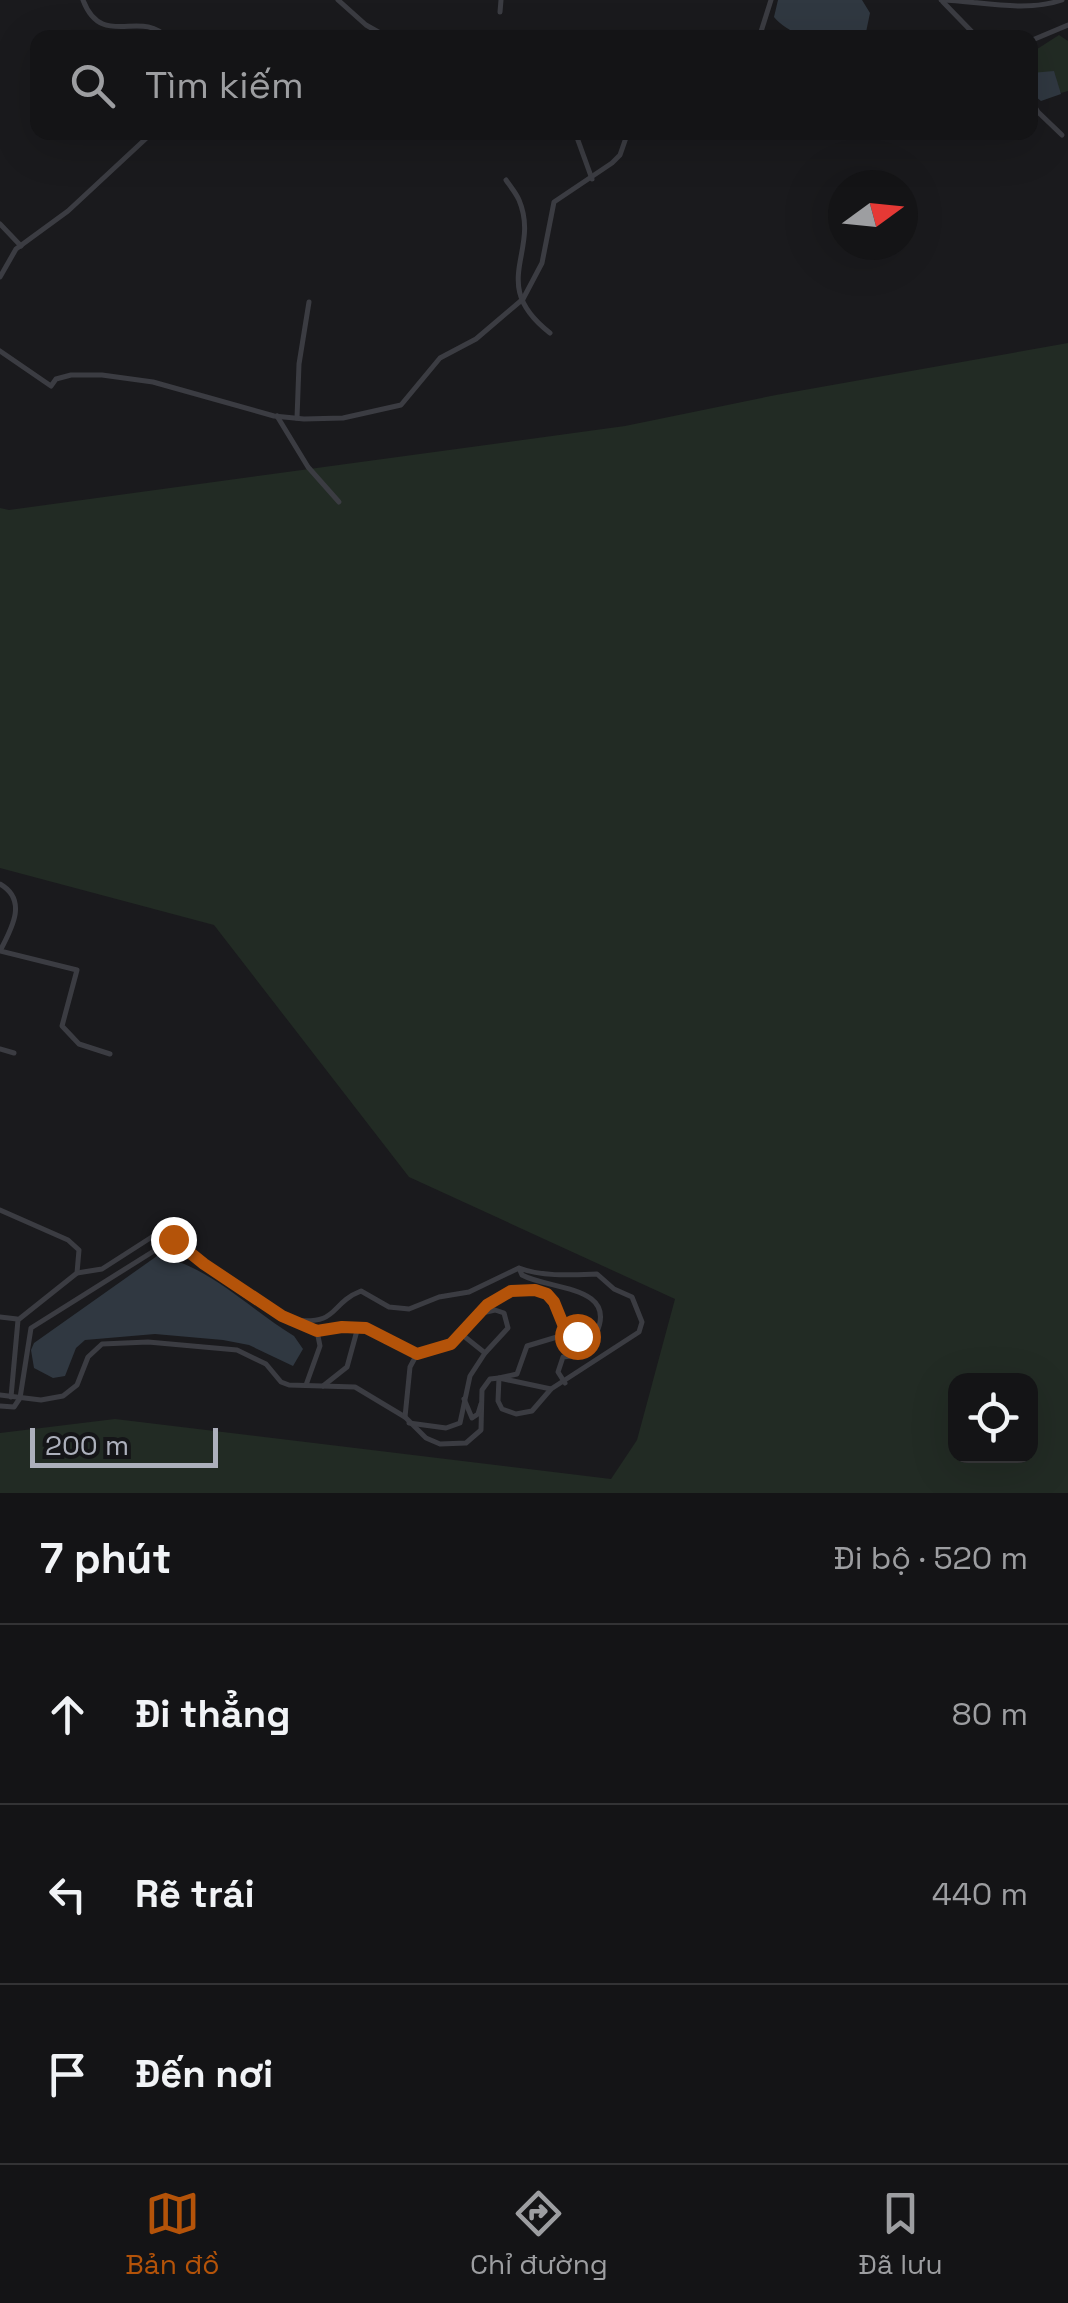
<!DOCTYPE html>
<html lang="vi">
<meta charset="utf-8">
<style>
:root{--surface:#141416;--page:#1d1d1f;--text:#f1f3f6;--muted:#9d9ea1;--line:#333335;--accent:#b45309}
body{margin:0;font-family:"Space Grotesk",sans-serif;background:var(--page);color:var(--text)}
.controls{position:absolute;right:30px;bottom:30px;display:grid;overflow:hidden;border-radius:20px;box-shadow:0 10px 40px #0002}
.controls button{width:90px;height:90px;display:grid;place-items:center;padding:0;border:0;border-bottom:2px solid var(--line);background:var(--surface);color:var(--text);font:50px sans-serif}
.compass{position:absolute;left:828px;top:170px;width:90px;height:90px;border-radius:50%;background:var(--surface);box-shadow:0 10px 40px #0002;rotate:75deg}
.scale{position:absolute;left:30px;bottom:25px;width:188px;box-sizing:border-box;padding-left:10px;border:5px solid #adb0bc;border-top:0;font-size:28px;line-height:35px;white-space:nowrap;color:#adb0bc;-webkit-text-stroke:8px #151518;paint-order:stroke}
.stop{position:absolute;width:30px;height:30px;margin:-22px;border:8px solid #b45309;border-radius:50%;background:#fff}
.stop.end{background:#b45309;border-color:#fff;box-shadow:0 2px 10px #0008}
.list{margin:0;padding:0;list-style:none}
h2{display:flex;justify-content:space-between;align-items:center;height:130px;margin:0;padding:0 40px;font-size:42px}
h2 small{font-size:32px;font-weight:400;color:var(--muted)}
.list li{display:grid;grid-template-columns:65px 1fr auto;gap:30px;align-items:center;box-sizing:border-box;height:180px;padding:0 40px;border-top:2px solid var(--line)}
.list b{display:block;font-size:38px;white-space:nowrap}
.list em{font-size:32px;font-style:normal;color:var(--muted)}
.icon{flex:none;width:55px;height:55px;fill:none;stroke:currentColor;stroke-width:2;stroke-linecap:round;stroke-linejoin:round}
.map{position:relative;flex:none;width:1068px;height:1493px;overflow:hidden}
.search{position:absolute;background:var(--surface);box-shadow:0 10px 40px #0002;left:30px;right:30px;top:30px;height:110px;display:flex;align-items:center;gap:25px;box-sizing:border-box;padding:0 35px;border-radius:20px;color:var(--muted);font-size:38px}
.sheet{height:670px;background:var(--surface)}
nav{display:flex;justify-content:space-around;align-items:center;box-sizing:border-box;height:140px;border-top:2px solid var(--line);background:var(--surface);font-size:28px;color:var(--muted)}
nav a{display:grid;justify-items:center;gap:5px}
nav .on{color:var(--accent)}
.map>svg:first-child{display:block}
.green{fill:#222b24;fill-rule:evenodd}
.water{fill:#303841}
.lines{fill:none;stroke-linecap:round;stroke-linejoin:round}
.minor{stroke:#3b3c42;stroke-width:5}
.route{stroke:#b45309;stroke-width:12}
</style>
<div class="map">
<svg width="1068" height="1493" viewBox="0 0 1068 1493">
<rect width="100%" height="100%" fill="#1a1a1d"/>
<g class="green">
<path d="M1059,35l9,6v50l-7,2 -12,-14 -18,-8v-18z"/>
<path d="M1068,343v1150h-1068v-60l115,-14 496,60 26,-39 38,-141 -266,-122 -195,-252 -214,-57v-360l9,2 616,-84 151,-31zM956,1380h74v76h-74z"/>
</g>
<g class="water">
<path d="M778,0h84l8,13 -5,24c-32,1 -68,7 -91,-20z"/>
<path d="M1054,71l7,23 -20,7 -5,-4 -5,-24z"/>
<path d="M157,1256c52,9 92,53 137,80l9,13 -10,17 -44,-21 -26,-5 -68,-6 -70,6 -9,8 -11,28 -12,2 -19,-10 -3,-18 3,-7z"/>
</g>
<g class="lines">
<g class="minor">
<path d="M83,0c19,50 58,8 84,38"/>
<path d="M338,0l28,25 23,13"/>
<path d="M941,0c38,1 84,13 121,0"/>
<path d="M943,2l35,36"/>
<path d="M500,12l1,-12"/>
<path d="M759,38l12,-38"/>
<path d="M1030,41l38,-16"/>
<path d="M1030,99l8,13 24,23"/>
<path d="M575,132l17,47"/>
<path d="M506,180c4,6 10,13 13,20 22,52 -32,84 31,133"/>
<path d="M0,224l21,22"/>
<path d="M0,277l16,-28 52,-38 85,-79"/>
<path d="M0,351l51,35 5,-7 15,-4h31l51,7 121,34 30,3 39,-1 58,-13 39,-47 36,-19 47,-40 19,-36 12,-61 58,-39 8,-8 8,-23"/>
<path d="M277,416l31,51 31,35"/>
<path d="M297,418l2,-54 10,-62"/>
<path d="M0,884c28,16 12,44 0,67l77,19 -15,56 17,18 31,10"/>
<path d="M0,1049l14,4"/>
<path d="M0,1210l68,30 11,10 -2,23 -59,47 -7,77"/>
<path d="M77,1273l25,-4 53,-34 5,-11c29,34 110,95 154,106 9,2 21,-2 31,-3 26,-1 51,13 72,27l34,-10 36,-39 24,-14 24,-1 12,4 7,8 13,32"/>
<path d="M0,1317l17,2"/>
<path d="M293,1320c48,5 35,-16 68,-29l28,16 20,2 30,-12 30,-5 50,-24c24,9 53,7 78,6l17,15 18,8 10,25 -3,10 -88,57 -19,22 -16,3 -14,-5 -4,-8 1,-23 18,-4 10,-28 40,-12 20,4 9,-4c23,-49 -47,-44 -74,-59l-3,-7"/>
<path d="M460,1333l25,20"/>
<path d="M565,1383l-7,-11 5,-15 24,-3"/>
<path d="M306,1385l14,-39 -3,-15"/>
<path d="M323,1386l24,-19 11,-40"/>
<path d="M0,1395l41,5 22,-4 14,-11 11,-28 14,-13 46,-2 89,8 29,14 15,18 8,3 66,2 50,30 21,21 14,6 26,-1 15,-13 1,-40 8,-11 9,-1 52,11"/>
<path d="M464,1399l8,19 6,-4 3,-10"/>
<path d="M0,1406l14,1 6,-9 11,-70 142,-89"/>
<path d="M405,1417l5,-50 7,-13"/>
<path d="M409,1423l37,5 14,-5 10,-47 15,-23 23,-25 -4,-15 -9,-3 -13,3"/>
</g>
</g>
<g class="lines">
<path class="route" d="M173,1239l31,25 78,52 35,15 25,-4 24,1 51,26 34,-10 36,-39 24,-14 24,-1 12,4 7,8 13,32 10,2"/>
</g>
</svg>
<div class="controls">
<button><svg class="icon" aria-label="locate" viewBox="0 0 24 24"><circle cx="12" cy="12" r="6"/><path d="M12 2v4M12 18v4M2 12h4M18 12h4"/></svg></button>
</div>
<svg class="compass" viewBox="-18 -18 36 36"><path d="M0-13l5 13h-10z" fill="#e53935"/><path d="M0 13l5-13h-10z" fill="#9d9ea1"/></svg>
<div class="scale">200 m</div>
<div class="stop" style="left:577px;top:1336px"></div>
<div class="stop end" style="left:173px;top:1239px"></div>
<div class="search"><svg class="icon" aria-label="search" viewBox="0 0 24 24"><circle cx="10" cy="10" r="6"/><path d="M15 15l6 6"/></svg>Tìm kiếm</div>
</div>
<section class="sheet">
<h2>7 phút<small>Đi bộ · 520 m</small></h2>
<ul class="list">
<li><svg class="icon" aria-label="ahead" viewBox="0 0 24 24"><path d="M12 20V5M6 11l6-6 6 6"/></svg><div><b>Đi thẳng</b></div><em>80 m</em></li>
<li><svg class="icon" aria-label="left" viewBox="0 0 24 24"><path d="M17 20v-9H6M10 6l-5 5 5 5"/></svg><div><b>Rẽ trái</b></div><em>440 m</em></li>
<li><svg class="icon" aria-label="arrive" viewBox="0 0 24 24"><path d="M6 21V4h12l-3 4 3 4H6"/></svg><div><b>Đến nơi</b></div></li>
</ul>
</section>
<nav>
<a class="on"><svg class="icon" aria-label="map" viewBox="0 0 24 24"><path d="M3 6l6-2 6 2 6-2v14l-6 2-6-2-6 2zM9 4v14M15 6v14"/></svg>Bản đồ</a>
<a><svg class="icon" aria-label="directions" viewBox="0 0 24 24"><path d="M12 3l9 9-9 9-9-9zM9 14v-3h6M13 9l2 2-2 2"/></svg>Chỉ đường</a>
<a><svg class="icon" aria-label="saved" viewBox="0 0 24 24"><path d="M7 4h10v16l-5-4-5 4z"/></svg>Đã lưu</a>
</nav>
